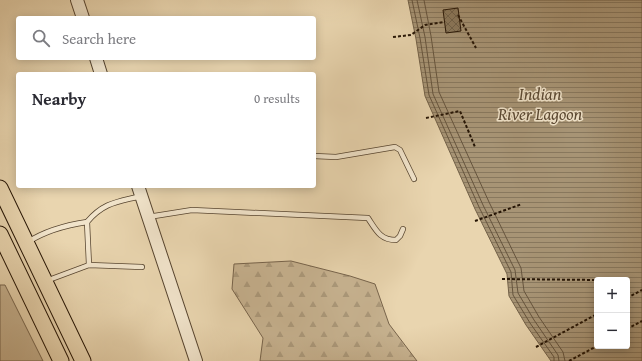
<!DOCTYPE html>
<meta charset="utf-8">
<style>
:root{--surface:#fff;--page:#f2f2f3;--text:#2b2b33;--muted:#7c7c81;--line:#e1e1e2}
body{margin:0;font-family:"Gentium Book Plus",serif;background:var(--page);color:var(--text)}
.controls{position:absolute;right:12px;bottom:12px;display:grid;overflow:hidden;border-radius:4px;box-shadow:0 2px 10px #0003}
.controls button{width:36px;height:36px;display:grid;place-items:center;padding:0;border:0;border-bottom:1px solid var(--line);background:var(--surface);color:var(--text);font:20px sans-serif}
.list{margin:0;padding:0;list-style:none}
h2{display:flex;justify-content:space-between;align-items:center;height:52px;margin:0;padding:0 16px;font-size:17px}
h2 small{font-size:13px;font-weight:400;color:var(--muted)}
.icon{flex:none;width:22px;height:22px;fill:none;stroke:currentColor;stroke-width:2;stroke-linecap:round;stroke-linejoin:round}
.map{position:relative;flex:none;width:642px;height:361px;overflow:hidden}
.search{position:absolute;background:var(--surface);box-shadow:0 2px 10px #0003;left:16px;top:16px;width:300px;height:44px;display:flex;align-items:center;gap:10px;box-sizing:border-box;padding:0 14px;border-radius:4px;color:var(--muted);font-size:15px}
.panel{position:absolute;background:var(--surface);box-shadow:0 2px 10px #0003;left:16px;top:72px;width:300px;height:116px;border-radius:4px}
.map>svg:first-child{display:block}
.grass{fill:#c8b492;stroke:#77644c}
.forest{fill:url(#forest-firs);stroke:#77644c}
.water{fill:url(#water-rules);stroke:#736148;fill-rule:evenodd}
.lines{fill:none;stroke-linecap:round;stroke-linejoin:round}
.shore{stroke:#66543d;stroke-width:1}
.building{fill:url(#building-cross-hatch);stroke:#261505}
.service-casing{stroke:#574530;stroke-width:6}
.tertiary-casing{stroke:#574530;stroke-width:14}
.primary-casing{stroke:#261505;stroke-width:17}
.path{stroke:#261505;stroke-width:2;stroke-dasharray:3 2;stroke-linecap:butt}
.service{stroke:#f1e4cb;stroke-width:4.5}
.tertiary{stroke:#f1e4cb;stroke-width:12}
.primary{stroke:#e9d5af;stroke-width:15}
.labels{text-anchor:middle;stroke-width:3;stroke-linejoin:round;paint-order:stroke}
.water-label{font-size:17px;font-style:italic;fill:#5a4832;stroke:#f1e4cb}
</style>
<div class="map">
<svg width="642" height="361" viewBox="0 0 642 361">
<defs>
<pattern id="forest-firs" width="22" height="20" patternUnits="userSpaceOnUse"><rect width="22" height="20" fill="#c8b492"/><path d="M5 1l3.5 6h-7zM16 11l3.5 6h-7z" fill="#ac9a7c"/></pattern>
<pattern id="water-rules" width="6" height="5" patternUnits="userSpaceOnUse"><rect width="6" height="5" fill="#a79475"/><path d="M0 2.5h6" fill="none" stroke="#88785e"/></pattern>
<pattern id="building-cross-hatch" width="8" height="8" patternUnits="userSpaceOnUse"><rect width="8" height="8" fill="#8b795d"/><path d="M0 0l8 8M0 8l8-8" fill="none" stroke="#71624b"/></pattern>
</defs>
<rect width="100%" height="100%" fill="#e9d5af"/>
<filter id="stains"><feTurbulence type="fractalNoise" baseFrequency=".005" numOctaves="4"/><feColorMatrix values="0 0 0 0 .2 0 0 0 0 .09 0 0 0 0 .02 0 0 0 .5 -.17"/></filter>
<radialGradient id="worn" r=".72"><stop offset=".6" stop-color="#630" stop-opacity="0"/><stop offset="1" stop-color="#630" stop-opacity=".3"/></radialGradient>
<path class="grass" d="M0,285h5l38,76h-43z"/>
<path class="forest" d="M291,261l59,15 25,8 14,40 28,37h-157l3,-23 -31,-49 2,-25z"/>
<path class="water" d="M408,0h234v361h-91l-25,-36 -17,-29 -2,-22 -32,-65 -50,-113 -9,-57zM597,280h30v66h-30z"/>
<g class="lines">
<g class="shore">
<path d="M412,0l8,38 9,57 50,112 32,65 2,23 17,28 24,34v4"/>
<path d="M417,0l8,37 8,57 50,111 32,65 3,23 16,27 24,35 1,6"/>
<path d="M424,0l7,36 8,56 50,110 32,66 3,23 15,26 24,35 2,9"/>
</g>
</g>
<path class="building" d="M458,8l3,23 -15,2 -3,-23z"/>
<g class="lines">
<defs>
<g id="service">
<path d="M314,156l22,1 59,-10 5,3 14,29"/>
<path d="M148,217l44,-7 176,8c8,12 12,22 28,22l4,-4 3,-7"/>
<path d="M87,222c17,-20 31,-20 54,-26"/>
<path d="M28,242c17,-11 39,-17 59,-20l2,43"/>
<path d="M46,281l43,-16 53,2"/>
</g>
<g id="tertiary">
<path d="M77,0l6,18"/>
<path d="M96,58l5,16"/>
<path d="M138,186l58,175"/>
</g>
<g id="primary">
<path d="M0,188l83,173"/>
<path d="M0,234l61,127"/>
</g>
</defs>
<use href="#service" class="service-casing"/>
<use href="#tertiary" class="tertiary-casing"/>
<use href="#primary" class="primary-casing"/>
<g class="path">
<path d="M458,15l18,33"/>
<path d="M393,37l18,-2 14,-10 19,-3"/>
<path d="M426,118l34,-7 15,36"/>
<path d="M475,221l47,-17"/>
<path d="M502,279l95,1"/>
<path d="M627,298l15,-8"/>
<path d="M627,329l15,-8"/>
<path d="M536,347l61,-33"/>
<path d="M569,361l28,-15"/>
</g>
<use href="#service" class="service"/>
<use href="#tertiary" class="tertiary"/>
<use href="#primary" class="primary"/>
</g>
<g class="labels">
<g class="water-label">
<text x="540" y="100">Indian<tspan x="540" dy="20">River Lagoon</tspan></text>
</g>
</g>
<rect width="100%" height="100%" filter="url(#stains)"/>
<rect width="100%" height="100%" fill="url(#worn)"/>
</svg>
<div class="controls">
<button>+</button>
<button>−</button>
</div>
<div class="search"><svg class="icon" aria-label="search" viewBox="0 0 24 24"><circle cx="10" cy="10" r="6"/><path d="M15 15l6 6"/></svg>Search here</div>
<section class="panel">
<h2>Nearby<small>0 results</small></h2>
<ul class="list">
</ul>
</section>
</div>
